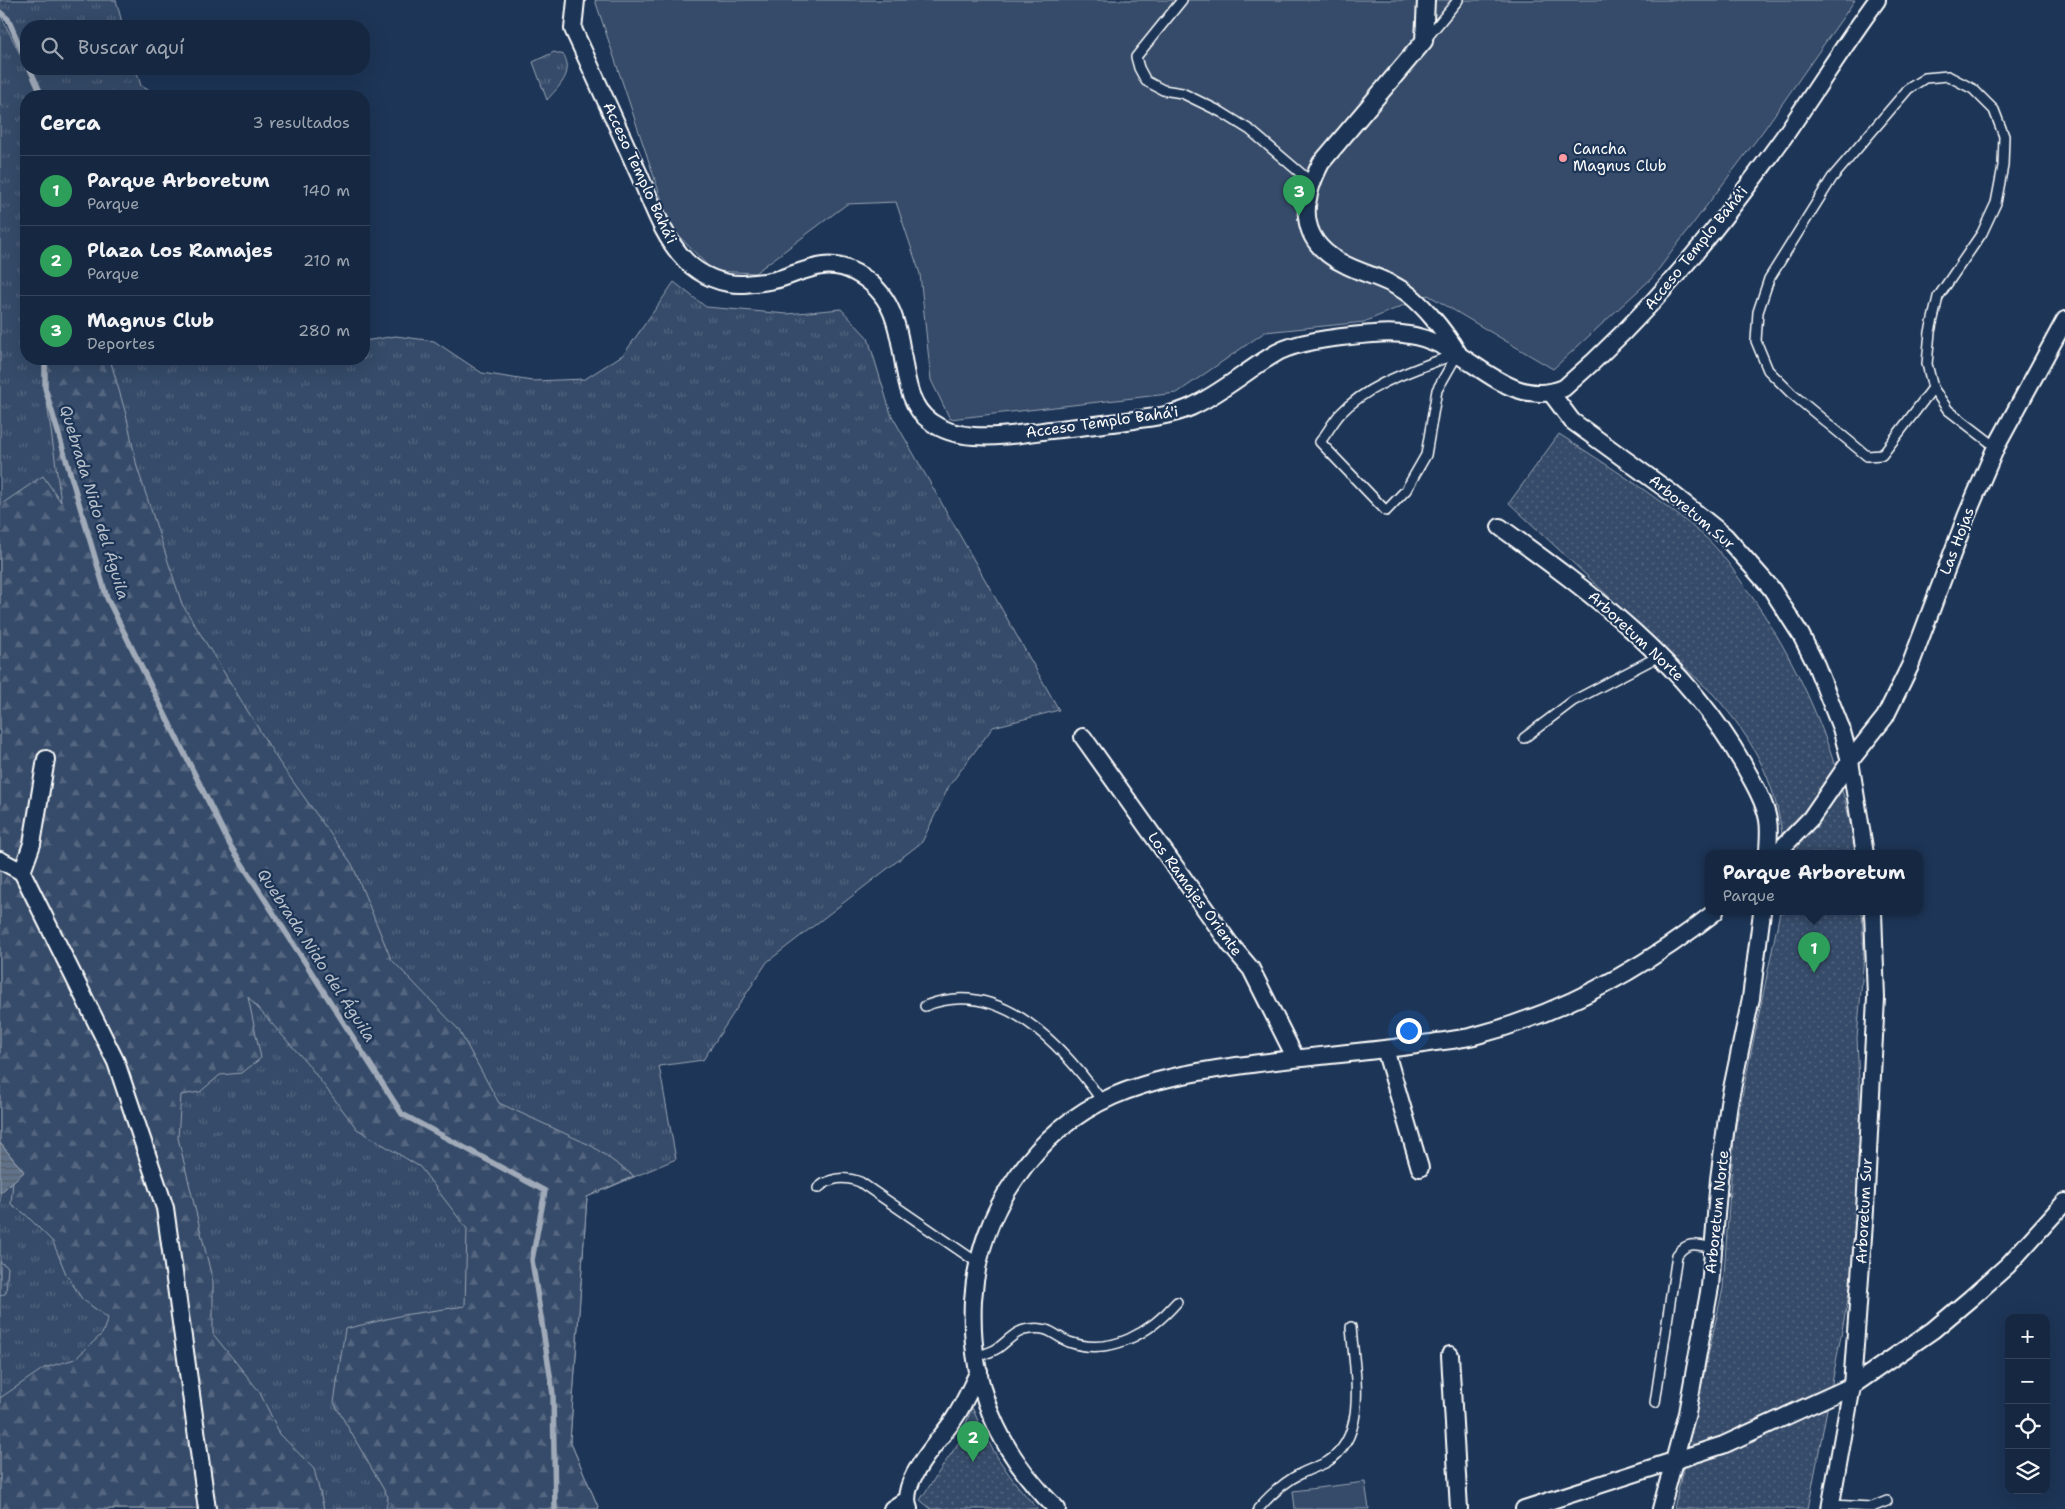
<!DOCTYPE html>
<html lang="es">
<meta charset="utf-8">
<style>
:root{--surface:#162841;--page:#1f3048;--text:#f1f3f6;--muted:#9ea6b1;--line:#35445a;--accent:#ff9aa2}
body{margin:0;font-family:"Shantell Sans",sans-serif;background:var(--page);color:var(--text)}
.controls{position:absolute;right:15px;bottom:15px;display:grid;overflow:hidden;border-radius:10px;box-shadow:0 5px 20px #0002}
.controls button{width:45px;height:45px;display:grid;place-items:center;padding:0;border:0;border-bottom:1px solid var(--line);background:var(--surface);color:var(--text);font:25px sans-serif}
.you{position:absolute;left:1408px;top:1030px;width:18px;height:18px;margin:-12px;border:4px solid #fff;border-radius:50%;background:#1a73e8;box-shadow:0 0 0 8px #1a73e833}
.badge{display:grid;place-items:center;width:32px;height:32px;border-radius:50%;background:var(--accent);color:#fff;font-size:16px;font-weight:700}
.pin{position:absolute;translate:-50% -41px;filter:drop-shadow(0 1px 2px #0008)}
.pin::after{content:'';position:absolute;top:26px;width:18px;height:15px;background:inherit;clip-path:polygon(0 0,100% 0,50% 100%)}
.popup{position:absolute;left:1705px;top:850px;width:218px;height:65px;box-sizing:border-box;display:grid;place-content:center;border-radius:10px;background:var(--surface);filter:drop-shadow(0 1px 4px #0005);font-size:16px;white-space:nowrap;color:var(--muted)}
.popup b{font-size:19px;color:var(--text)}
.popup::after{content:'';position:absolute;left:50%;top:100%;margin-left:-10px;border:10px solid transparent;border-top-color:var(--surface)}
.list{margin:0;padding:0;list-style:none}
h2{display:flex;justify-content:space-between;align-items:center;height:65px;margin:0;padding:0 20px;font-size:21px}
h2 small{font-size:16px;font-weight:400;color:var(--muted)}
.list li{display:grid;grid-template-columns:32px 1fr auto;gap:15px;align-items:center;box-sizing:border-box;height:70px;padding:0 20px;border-top:1px solid var(--line)}
.list b{display:block;font-size:19px;white-space:nowrap}
.list p{margin:0;font-size:16px;white-space:nowrap;color:var(--muted)}
.list em{font-size:16px;font-style:normal;color:var(--muted)}
.icon{flex:none;width:28px;height:28px;fill:none;stroke:currentColor;stroke-width:2;stroke-linecap:round;stroke-linejoin:round}
.map{position:relative;flex:none;width:2065px;height:1509px;overflow:hidden}
.search{position:absolute;background:var(--surface);box-shadow:0 5px 20px #0002;left:20px;top:20px;width:350px;height:55px;display:flex;align-items:center;gap:12px;box-sizing:border-box;padding:0 18px;border-radius:20px;color:var(--muted);font-size:19px}
.panel{position:absolute;background:var(--surface);box-shadow:0 5px 20px #0002;left:20px;top:90px;width:350px;height:275px;border-radius:20px}
.map>svg:first-child{display:block}
.grass{fill:url(#grass-tufts);stroke:#9aa5b4}
.forest{fill:url(#forest-firs);stroke:#9aa5b4}
.park{fill:url(#park-dots);stroke:#9aa5b4}
.garden{fill:#364b69;stroke:#9aa5b4}
.water{fill:url(#water-rules);stroke:#a0aab8}
.lines{fill:none;stroke-linecap:round;stroke-linejoin:round}
.stream{stroke:#a0aab8;stroke-width:5.5}
.lane-casing{stroke:#fff;stroke-width:12}
.street-casing{stroke:#fff;stroke-width:20}
.lane{stroke:#1d3557;stroke-width:9}
.street{stroke:#1d3557;stroke-width:16}
.poi-dot{fill:#ff9aa2;stroke:#1d3557;stroke-width:2}
.labels{text-anchor:middle;stroke-width:4.5;stroke-linejoin:round;paint-order:stroke}
.poi-label{font-size:15px;fill:#fff;stroke:#1d3557;text-anchor:start}
.street-label{font-size:15px;fill:#fff;stroke:#1d3557}
.water-label{font-size:16px;font-style:italic;fill:#b8c0ca;stroke:#1d3557}
</style>
<div class="map">
<svg width="2065" height="1509" viewBox="0 0 2065 1509">
<defs>
<pattern id="grass-tufts" width="24" height="20" patternUnits="userSpaceOnUse" patternTransform="scale(1.25)"><rect width="24" height="20" fill="#364b69"/><path d="M3 7l-1-3M5 7V3M7 7l1-3M15 17l-1-3M17 17v-4M19 17l1-3" fill="none" stroke="#546680"/></pattern>
<pattern id="forest-firs" width="22" height="20" patternUnits="userSpaceOnUse" patternTransform="scale(1.25)"><rect width="22" height="20" fill="#364b69"/><path d="M5 1l3.5 6h-7zM16 11l3.5 6h-7z" fill="#546680"/></pattern>
<pattern id="park-dots" width="8" height="8" patternUnits="userSpaceOnUse" patternTransform="scale(1.25)"><rect width="8" height="8" fill="#364b69"/><path d="M2 2h.1M6 6h.1" fill="none" stroke="#546680" stroke-width="1.8" stroke-linecap="round"/></pattern>
<pattern id="water-rules" width="6" height="5" patternUnits="userSpaceOnUse" patternTransform="scale(1.25)"><rect width="6" height="5" fill="#617289"/><path d="M0 2.5h6" fill="none" stroke="#555d67"/></pattern>
</defs>
<rect width="100%" height="100%" fill="#1d3557"/>
<filter id="ink" filterUnits="userSpaceOnUse"><feTurbulence type="fractalNoise" baseFrequency=".02" numOctaves="2"/><feDisplacementMap in="SourceGraphic" scale="10" xChannelSelector="R" yChannelSelector="G"/><feConvolveMatrix kernelMatrix="1 2 1 2 8 2 1 2 1" color-interpolation-filters="sRGB"/></filter>
<g filter="url(#ink)">
<g class="grass">
<path d="M0,0h116l7,26h-97v34l-18,-41 -8,-7z"/>
<path d="M0,14l41,82h-15v263h219l2,4 23,2 21,-6h73v-18l32,-5 38,5 48,32 50,8 53,-2 39,-25 50,-72 32,25 81,7 54,-5 27,29 23,76 168,296 -66,17 -44,59 -27,56 -155,120 -64,98 -44,6 17,93 -89,38 -17,244 29,68h-599z"/>
<path d="M554,52l10,3c10,19 -5,31 -17,45l-14,-38z"/>
<path d="M30,69h106l5,17 19,10h-118z"/>
</g>
<g class="forest">
<path d="M45,359h65l17,59 10,49 45,137 97,158 73,102 39,95 67,70 41,74 93,43 42,30 -47,21 -17,244 29,68h-213l2,-12 -54,-94 11,-74 58,-14 62,-9 2,-77 -47,-62 -63,-38 -50,-66 -59,-66 13,61 -19,15 -22,2 -20,17 -19,3 -3,43 35,144v52l46,57 21,43 34,35 10,40h-324v-111l44,-30 31,-9 27,-25 6,-16 -26,-19 -16,-25 -13,-32 -28,-28 -14,-10 2,-23 10,-10 -23,-28v-638l43,-29 18,26 -16,-114z"/>
<path d="M0,1262l8,5 -2,26 -6,3z"/>
</g>
<g class="park">
<path d="M1559,434c50,32 101,64 146,103 14,12 27,31 38,47 58,80 97,172 113,270h-72c-4,-64 -28,-113 -71,-160l-204,-191z"/>
<path d="M1780,912h82l2,44 -7,82 6,129 -12,116 -43,226h-134l49,-221 11,-153z"/>
<path d="M972,1407c16,39 37,72 66,102h-107l-11,-9 39,-58z"/>
</g>
<g class="garden">
<path d="M595,0h1260l-92,131 -111,147 -99,91 -125,-74 -64,27 -99,10 -88,61 -227,26 -19,-39 -11,-106 -24,-72 -49,2 -92,69 -42,-2 -42,-43z"/>
<path d="M1365,1482l4,27h-74l-2,-18z"/>
</g>
<path class="water" d="M0,1143l24,29 -24,21z"/>
<g class="lines">
<g class="stream">
<path d="M0,12l8,7 18,41"/>
<path d="M30,69l12,27"/>
<path d="M45,359v29l62,210 123,247 172,269 143,77 -13,69 21,134 2,115"/>
</g>
<defs>
<g id="lane">
<path d="M1182,0l-46,57 3,11 7,13 17,9 19,3 39,19 29,18 61,52"/>
<path d="M1426,39l32,-39"/>
<path d="M1458,353l-21,37 -11,65 -20,35 -20,21 -66,-69c7,-9 13,-20 20,-28 30,-32 78,-45 118,-61z"/>
<path d="M1933,388l-51,67 -15,1 -76,-63 -23,-23 -12,-29 2,-29 11,-33 63,-101 76,-89 17,-11 23,-2 25,13 21,21 10,26 -1,30 -7,37 -14,30 -44,64 -8,35 -3,32 6,24 15,22 48,37"/>
<path d="M1524,738l49,-37 88,-46"/>
<path d="M925,1006c75,-30 138,40 177,95"/>
<path d="M818,1188c13,-11 26,-12 42,-6l118,81"/>
<path d="M977,1356c8,-2 15,-4 21,-8 11,-8 18,-18 32,-19 20,-3 24,7 39,13 42,15 82,-10 108,-40"/>
<path d="M1655,1403l22,-148c11,-15 20,-10 36,-7"/>
<path d="M1831,1505l41,2 15,-6"/>
<path d="M1258,1509c13,-15 27,-28 44,-36 8,-4 17,-7 25,-11 43,-27 27,-92 24,-135"/>
</g>
<g id="street">
<path d="M576,0l-3,29c22,47 43,94 64,141 14,30 25,67 49,91 15,15 37,24 58,23 13,-1 26,-2 38,-6 27,-9 47,-20 74,-5 66,35 30,118 75,149 12,9 29,13 43,14 25,2 52,-3 77,-6 28,-3 56,-6 83,-10 20,-3 39,-5 57,-13 31,-14 57,-38 87,-55 23,-12 68,-16 95,-18 20,-2 44,0 63,9 42,17 78,66 128,45 88,-76 152,-157 219,-250 32,-46 61,-93 94,-138"/>
<path d="M1426,0l-2,41 -103,122c-22,42 -22,80 25,102 18,9 37,13 53,23 21,11 47,45 59,65"/>
<path d="M1551,393l21,28 98,71 55,44 46,52 30,47 15,30 25,63 9,33 15,93"/>
<path d="M1500,527c93,67 186,136 243,237 9,16 22,38 25,56 2,11 0,23 0,34"/>
<path d="M1083,737l147,207 21,25 44,88"/>
<path d="M46,759l-14,85 -10,28 94,190 49,146 42,301"/>
<path d="M1776,854l35,-36 39,-57 35,-44 25,-51 56,-149 30,-70 69,-127"/>
<path d="M0,860l22,12"/>
<path d="M1385,1049l35,119"/>
<path d="M1450,1355l9,154"/>
<path d="M892,1509l14,-9"/>
<path d="M909,1509c-11,-28 30,-67 45,-90 10,-15 17,-32 25,-48"/>
<path d="M1057,1509c-60,-58 -88,-125 -84,-209 3,-44 18,-87 43,-122 56,-82 129,-99 221,-112 62,-9 124,-13 186,-22 17,-3 35,-4 51,-8 89,-23 170,-68 241,-124"/>
<path d="M1524,1509l199,-64 129,-59 81,-56 38,-32 37,-33 57,-63"/>
<path d="M1661,1509l26,-96 23,-126 9,-108 10,-76 22,-105 11,-86"/>
<path d="M1830,1509l22,-123 13,-176 11,-212 -3,-86"/>
</g>
</defs>
<use href="#lane" class="lane-casing"/>
<use href="#street" class="street-casing"/>
<use href="#lane" class="lane"/>
<use href="#street" class="street"/>
</g>
</g>
<circle class="poi-dot" cx="1563" cy="158" r="5"/>
<g class="labels">
<g class="poi-label">
<text x="1573" y="154">Cancha<tspan x="1573" dy="17">Magnus Club</tspan></text>
</g>
<g class="street-label">
<text transform="translate(640 173) rotate(65)" y="5">Acceso Templo Bahá'i</text>
<text transform="translate(1696 248) rotate(-51)" y="5">Acceso Templo Bahá'i</text>
<text transform="translate(1102 422) rotate(-8)" y="5">Acceso Templo Bahá'i</text>
<text transform="translate(1692 512) rotate(40)" y="5">Arboretum Sur</text>
<text transform="translate(1957 541) rotate(-69)" y="5">Las Hojas</text>
<text transform="translate(1636 636) rotate(43)" y="5">Arboretum Norte</text>
<text transform="translate(1195 894) rotate(54)" y="5">Los Ramajes Oriente</text>
<text transform="translate(1864 1211) rotate(-87)" y="5">Arboretum Sur</text>
<text transform="translate(1717 1212) rotate(-84)" y="5">Arboretum Norte</text>
</g>
<g class="water-label">
<text transform="translate(95 502) rotate(73)" y="6">Quebrada Nido del Águila</text>
<text transform="translate(317 955) rotate(57)" y="6">Quebrada Nido del Águila</text>
</g>
</g>
</svg>
<div class="controls">
<button>+</button>
<button>−</button>
<button><svg class="icon" aria-label="locate" viewBox="0 0 24 24"><circle cx="12" cy="12" r="6"/><path d="M12 2v4M12 18v4M2 12h4M18 12h4"/></svg></button>
<button><svg class="icon" aria-label="layers" viewBox="0 0 24 24"><path d="M12 4l9 5-9 5-9-5zM3 14l9 5 9-5"/></svg></button>
</div>
<div class="you"></div>
<div class="pin badge" style="left:1814px;top:973px;background:#2e9e5b">1</div>
<div class="popup"><b>Parque Arboretum</b>Parque</div>
<div class="pin badge" style="left:973px;top:1462px;background:#2e9e5b">2</div>
<div class="pin badge" style="left:1299px;top:216px;background:#2e9e5b">3</div>
<div class="search"><svg class="icon" aria-label="search" viewBox="0 0 24 24"><circle cx="10" cy="10" r="6"/><path d="M15 15l6 6"/></svg>Buscar aquí</div>
<section class="panel">
<h2>Cerca<small>3 resultados</small></h2>
<ul class="list">
<li><span class="badge" style="background:#2e9e5b">1</span><div><b>Parque Arboretum</b><p>Parque</p></div><em>140 m</em></li>
<li><span class="badge" style="background:#2e9e5b">2</span><div><b>Plaza Los Ramajes</b><p>Parque</p></div><em>210 m</em></li>
<li><span class="badge" style="background:#2e9e5b">3</span><div><b>Magnus Club</b><p>Deportes</p></div><em>280 m</em></li>
</ul>
</section>
</div>
